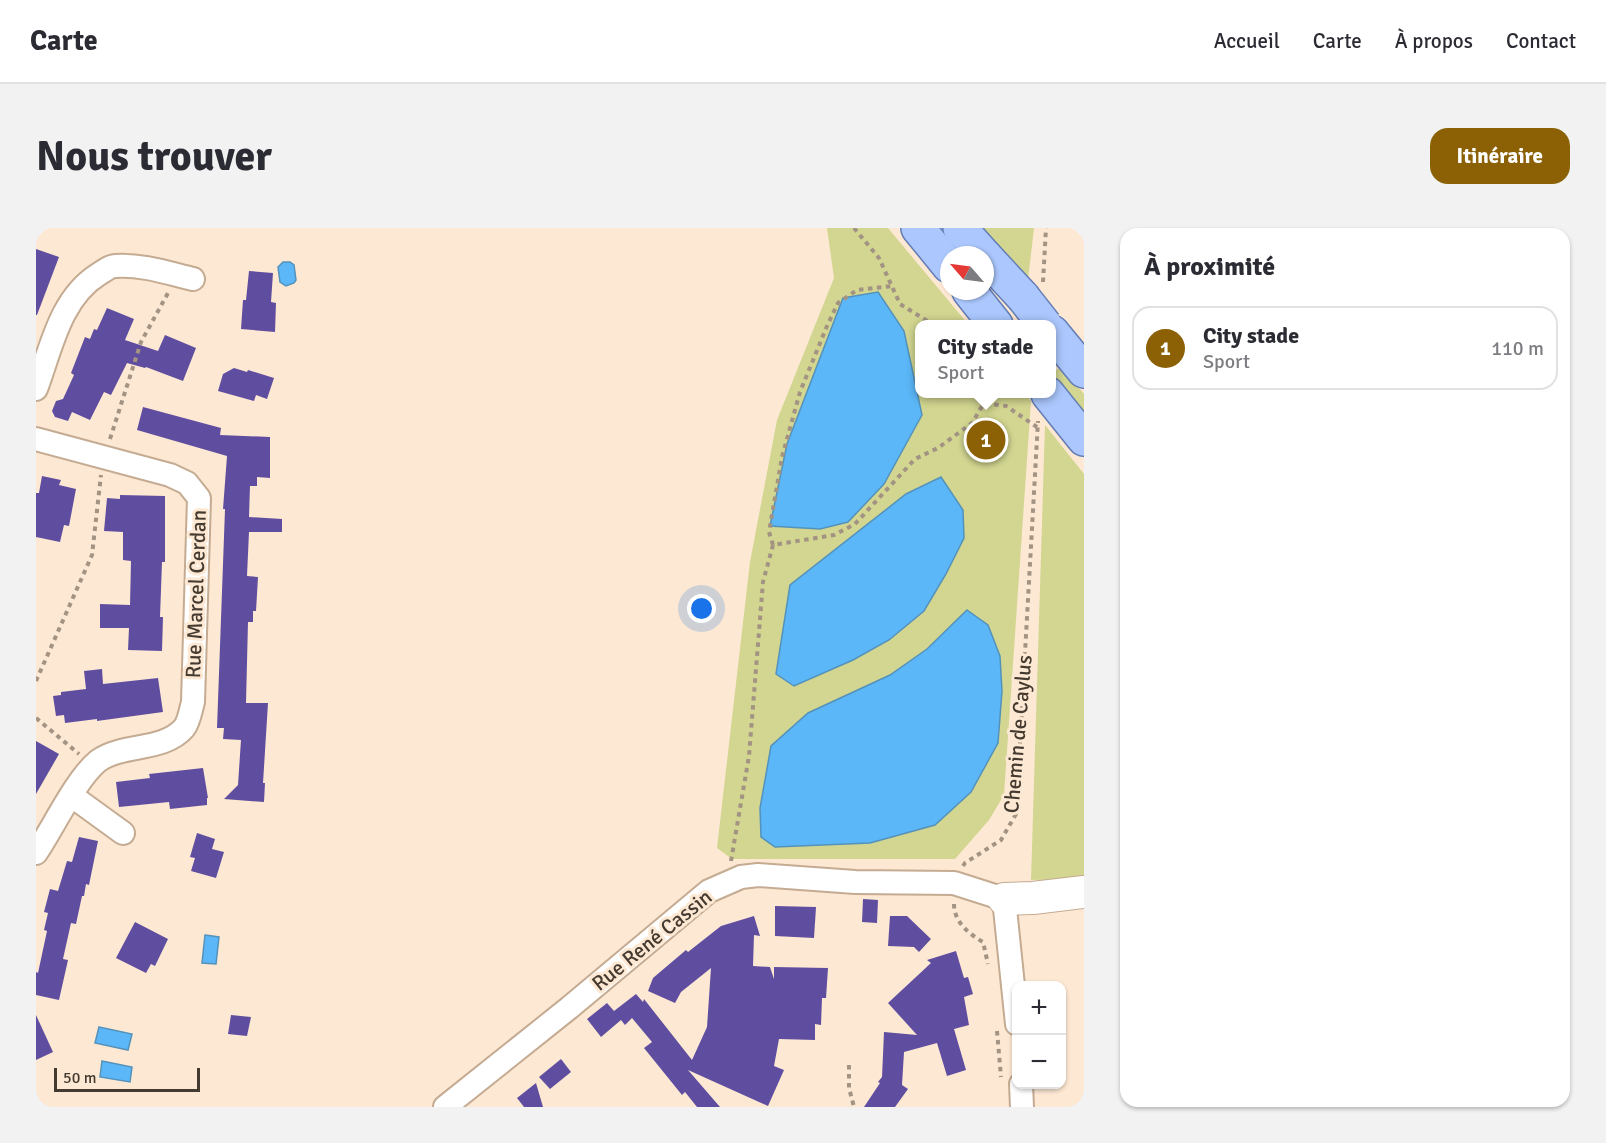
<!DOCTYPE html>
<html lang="fr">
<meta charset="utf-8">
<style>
:root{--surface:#fff;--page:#f2f2f3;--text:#2b2b33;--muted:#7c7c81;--line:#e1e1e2;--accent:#8c6004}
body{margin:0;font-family:Signika,sans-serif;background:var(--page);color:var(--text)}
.controls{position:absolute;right:18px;bottom:18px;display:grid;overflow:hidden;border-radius:12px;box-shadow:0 2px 4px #0004}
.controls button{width:54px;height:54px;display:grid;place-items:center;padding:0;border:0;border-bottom:2px solid var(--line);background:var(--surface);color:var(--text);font:30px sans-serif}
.compass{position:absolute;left:904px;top:18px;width:54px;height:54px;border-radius:50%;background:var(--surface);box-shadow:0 2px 4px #0004;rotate:298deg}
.scale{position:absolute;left:18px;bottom:15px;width:146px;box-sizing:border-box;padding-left:6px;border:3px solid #443a2f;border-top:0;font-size:16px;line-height:21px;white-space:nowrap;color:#443a2f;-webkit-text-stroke:4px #fde8d3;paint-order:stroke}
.you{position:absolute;left:666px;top:381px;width:21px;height:21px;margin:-15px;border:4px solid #fff;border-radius:50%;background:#1a73e8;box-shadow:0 0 0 9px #1a73e833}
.badge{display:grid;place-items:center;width:39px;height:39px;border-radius:50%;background:var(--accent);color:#fff;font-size:20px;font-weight:700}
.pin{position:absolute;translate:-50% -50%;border:3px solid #fff;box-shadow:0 2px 6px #0006}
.popup{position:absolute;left:879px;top:92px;width:141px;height:78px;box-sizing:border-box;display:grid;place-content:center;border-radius:12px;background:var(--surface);filter:drop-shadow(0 2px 4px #0005);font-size:20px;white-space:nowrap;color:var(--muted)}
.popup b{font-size:22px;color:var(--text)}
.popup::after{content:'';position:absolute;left:50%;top:100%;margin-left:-12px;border:12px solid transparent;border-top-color:var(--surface)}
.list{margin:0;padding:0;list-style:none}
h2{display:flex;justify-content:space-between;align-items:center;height:78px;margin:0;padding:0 24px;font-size:26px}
h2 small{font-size:20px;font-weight:400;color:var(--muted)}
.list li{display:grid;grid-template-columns:39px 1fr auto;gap:18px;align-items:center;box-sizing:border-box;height:84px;margin:0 12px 12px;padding:0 12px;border:2px solid var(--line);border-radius:18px}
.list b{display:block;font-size:22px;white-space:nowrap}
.list p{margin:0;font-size:20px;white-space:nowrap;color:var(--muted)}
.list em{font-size:20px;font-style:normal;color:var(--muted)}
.map{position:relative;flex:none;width:1048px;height:879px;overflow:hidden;border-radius:18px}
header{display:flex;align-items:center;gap:36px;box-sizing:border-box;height:84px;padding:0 30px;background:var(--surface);border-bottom:2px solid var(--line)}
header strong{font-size:28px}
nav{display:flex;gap:33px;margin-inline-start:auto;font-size:21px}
.intro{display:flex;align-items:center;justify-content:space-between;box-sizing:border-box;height:144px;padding:0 36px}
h1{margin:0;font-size:42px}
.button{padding:15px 27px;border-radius:18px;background:var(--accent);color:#fff;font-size:21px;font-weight:700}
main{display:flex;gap:36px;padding:0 36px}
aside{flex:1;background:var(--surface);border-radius:18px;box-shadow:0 2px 4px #0004}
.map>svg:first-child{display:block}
.green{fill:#d2d690}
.water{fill:#5bb7f7;stroke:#5492bb;stroke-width:1.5}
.building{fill:#5f4ea0}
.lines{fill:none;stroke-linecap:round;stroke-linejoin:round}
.street-casing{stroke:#c4ab92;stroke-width:26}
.secondary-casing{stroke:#c4ab92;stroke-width:34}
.primary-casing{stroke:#637db4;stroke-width:36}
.path{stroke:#a39383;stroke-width:4;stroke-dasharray:4.5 4.5;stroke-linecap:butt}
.street{stroke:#fff;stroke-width:22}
.secondary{stroke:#fff;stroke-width:32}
.primary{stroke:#abc7fd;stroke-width:33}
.primary-bridge-casing{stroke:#637db4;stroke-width:36;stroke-linecap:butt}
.primary-bridge{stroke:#abc7fd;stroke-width:33}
.labels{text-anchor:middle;stroke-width:6;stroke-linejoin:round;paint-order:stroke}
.street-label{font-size:21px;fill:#443a2f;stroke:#fde8d3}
</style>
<header>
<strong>Carte</strong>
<nav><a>Accueil</a><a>Carte</a><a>À propos</a><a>Contact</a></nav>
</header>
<div class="intro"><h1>Nous trouver</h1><a class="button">Itinéraire</a></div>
<main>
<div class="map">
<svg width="1048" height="879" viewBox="0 0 1048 879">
<rect width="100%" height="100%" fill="#fde8d3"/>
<g class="green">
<path d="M791,0h61l80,96 -48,1v69h105l6,7 -27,394 -15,25 -34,39h-223l-15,-11 33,-286 27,-142 57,-142z"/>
<path d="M947,0h51l-6,52z"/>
<path d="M1025,138l23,28v24l-32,-41v-3z"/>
<path d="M1009,197l39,49v405l-53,1z"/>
</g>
<g class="water">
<path d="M247,34h7l4,3 2,15 -2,3 -8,3 -6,-4 -2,-15z"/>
<path d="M842,64l26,39 18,84 -38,69 -36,38 -28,7 -50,-3 17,-82 56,-146z"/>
<path d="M905,249l22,33 1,28 -18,36 -22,37 -35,29 -36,20 -59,26 -18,-12 14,-89 116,-91z"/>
<path d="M931,382l21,15 12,31 2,35 -4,52 -27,49 -36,33 -65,18 -95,4 -14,-10 -1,-29 11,-62 37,-33 82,-38 37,-26z"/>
<path d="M169,707l14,2 -3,27 -14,-1z"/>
<path d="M63,799l33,7 -4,16 -33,-7z"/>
<path d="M66,833l30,6 -2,15 -30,-5z"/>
</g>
<g class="building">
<path d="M0,21l23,8 -22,58h-1z"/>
<path d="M213,43l24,2 -2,29 5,1 -1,29 -34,-3 2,-29h3z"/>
<path d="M71,80l27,11 -9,21 33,11 7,-16 31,13 -13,33 -37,-14 -1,1 -18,-5 -16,32 -7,-3 -14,28 -18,-8 -4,9 -13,-4 -3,-6 4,-10 7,-2 11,-24 -3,-2 14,-36 5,2 4,-10 3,1z"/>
<path d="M198,140l13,4 1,-2 26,8 -7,21 -11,-4 -2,6 -36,-10 5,-17z"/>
<path d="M107,179l78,21 -1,7 50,2v41l-13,-1v9h-7l-1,31 33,2v13h-33l-2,44 11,1 -2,34h-3v11h-5l-2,81h22l-5,80h2l-1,19 -40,-3 14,-14 3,-45 -18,-1 1,-11h-7l8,-219h-2l4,-53 -90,-26z"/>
<path d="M6,248l19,4 -2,5 17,4 -7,37 -5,-1 -4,17 -24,-5v-44h3z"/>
<path d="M84,267l45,1v66h-3l-2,55h3l-1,34 -34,-1 1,-22h-29v-24l30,1 1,-44 -8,-1v-28l-19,-1 3,-33 13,1z"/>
<path d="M66,441l1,15 55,-6 5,34 -66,9v-2l-32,4 -1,-8 -8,1 -3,-20 8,-1v-3l25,-3 -2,-18z"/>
<path d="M0,513l23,13 -23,40z"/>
<path d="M167,540l5,30h-1v7l-37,4 -1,-7 -50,5 -3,-25 34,-4 -1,-4z"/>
<path d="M161,605l18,6 -3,10 12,3 -8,26 -25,-7 4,-13 -5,-1z"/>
<path d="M43,609l19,4 -9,44 -3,-1 -2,12h-2l-6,28 -5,-1 -8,36 5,1 -9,40 -23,-5v-23l2,1 9,-42 -3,-1 4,-17 -4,-1 6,-23 8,2 9,-30 5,1z"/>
<path d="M827,671l15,1 -1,23 -15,-1z"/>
<path d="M739,678l41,1 -2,31 -39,-2z"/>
<path d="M718,688l6,20 -6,-1 -1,31 17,1 4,12v-12l54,1 -2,30h-4l-1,27 -6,-1v16l-36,-1 -5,27 10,4 -16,36 -80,-36 32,37h-23l-12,-15 -3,3 -38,-47 8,-6 -20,-24 -7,7 -4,-5 -20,17 -14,-18 20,-16 7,8 22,-17 7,8 1,-3 48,61 15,-33 4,-59 -30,24 -6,11 -27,-12 5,-13 33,-28 2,2 33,-26z"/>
<path d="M854,688h17l24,23 -12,13 -5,-5 -26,-1z"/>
<path d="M99,694l33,17 -13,27 -4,-2 -5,9 -30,-15z"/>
<path d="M920,723l8,27 4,-1 5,17 -9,3 5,28 -15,4 12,41 -19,6 -10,-33 -33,9 -2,33 6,4 -13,18h-31l16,-24 -2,-1 4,-5 2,-45 33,3 -29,-32 43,-40 -4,-3z"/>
<path d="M0,787l17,37 -17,8z"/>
<path d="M195,787l20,2 -4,19 -19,-2z"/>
<path d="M525,831l10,13 -21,17 -11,-12z"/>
<path d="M500,855l7,24h-19l-7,-9z"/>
</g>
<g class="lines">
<defs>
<g id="street">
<path d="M0,161c15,-40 24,-91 63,-115 5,-3 11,-8 16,-8 26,-2 53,7 78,13"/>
<path d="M0,211l134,36 17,8 12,15 -6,204c-2,7 -4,20 -9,26 -21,24 -61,15 -86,33 -22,18 -45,67 -62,92"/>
<path d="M36,568l51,37"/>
<path d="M985,856l1,23"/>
<path d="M409,879l124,-99 140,-117 32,-14 17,-2 97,7 99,1 50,16 13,125"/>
</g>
<path id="secondary" d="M968,671l29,-1 51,-6"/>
<g id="primary">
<path d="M882,0l31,38"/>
<path d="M924,0l24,27"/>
<path d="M949,28l38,41"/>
<path d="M933,63l27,34"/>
<path d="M1016,104l32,39"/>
<path d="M1012,166l36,45"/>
</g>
</defs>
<use href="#street" class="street-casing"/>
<use href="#secondary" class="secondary-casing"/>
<use href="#primary" class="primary-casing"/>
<g class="path">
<path d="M818,0l25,30 21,46 29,18 2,3"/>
<path d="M1007,54l3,-54"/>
<path d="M934,166l14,9 22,3 31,21"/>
<path d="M74,211l31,-97 27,-49"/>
<path d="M737,317l-4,-13 13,-75 18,-65 27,-66 11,-23 19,-13 35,-4"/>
<path d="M0,453l56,-126 9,-80"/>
<path d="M0,490l43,36"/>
<path d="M695,633l18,-105 14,-174 10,-37 61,-10 21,-11 60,-65 23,-11 34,-25 12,-20"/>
<path d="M927,638l2,-3 36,-23 15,-26 22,-393"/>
<path d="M918,676c0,18 15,30 29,38l5,22"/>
<path d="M961,803l4,46"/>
<path d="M813,837v23l5,19"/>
</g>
<use href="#street" class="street"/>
<use href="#secondary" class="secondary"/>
<use href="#primary" class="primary"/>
<defs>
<path id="primary-bridge" d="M987,69l22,28"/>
</defs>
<use href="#primary-bridge" class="primary-bridge-casing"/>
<use href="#primary-bridge" class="primary-bridge"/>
</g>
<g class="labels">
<g class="street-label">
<text transform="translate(160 366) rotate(-88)" y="7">Rue Marcel Cerdan</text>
<text transform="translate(982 506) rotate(-85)" y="7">Chemin de Caylus</text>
<text transform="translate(616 712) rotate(-39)" y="7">Rue René Cassin</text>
</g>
</g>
</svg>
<div class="controls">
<button>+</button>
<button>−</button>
</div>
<svg class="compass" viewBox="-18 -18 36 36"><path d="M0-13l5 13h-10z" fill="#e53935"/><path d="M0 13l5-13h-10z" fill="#7c7c81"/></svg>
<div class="scale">50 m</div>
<div class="you"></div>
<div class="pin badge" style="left:950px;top:212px">1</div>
<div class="popup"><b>City stade</b>Sport</div>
</div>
<aside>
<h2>À proximité<small></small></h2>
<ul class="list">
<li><span class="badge">1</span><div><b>City stade</b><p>Sport</p></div><em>110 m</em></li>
</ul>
</aside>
</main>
